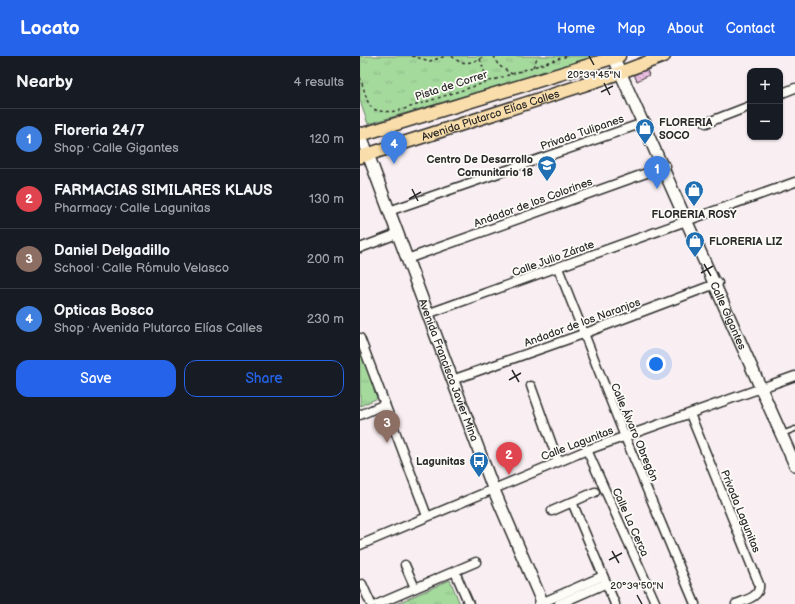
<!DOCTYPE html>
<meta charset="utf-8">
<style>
:root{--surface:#171b24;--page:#242831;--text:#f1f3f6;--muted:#9ea1a6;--line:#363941;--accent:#2563eb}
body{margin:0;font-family:"Balsamiq Sans",sans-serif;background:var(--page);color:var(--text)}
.controls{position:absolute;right:12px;top:12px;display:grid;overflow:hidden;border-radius:8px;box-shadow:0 1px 3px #0004}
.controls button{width:36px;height:36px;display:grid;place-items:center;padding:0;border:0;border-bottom:1px solid var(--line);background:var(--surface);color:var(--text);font:20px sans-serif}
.you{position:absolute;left:296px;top:308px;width:14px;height:14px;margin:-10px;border:3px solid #fff;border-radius:50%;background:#1a73e8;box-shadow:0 0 0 6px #1a73e833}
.badge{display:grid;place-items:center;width:26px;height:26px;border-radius:50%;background:var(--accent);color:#fff;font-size:13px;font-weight:700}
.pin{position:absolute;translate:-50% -33px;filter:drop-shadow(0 1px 2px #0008)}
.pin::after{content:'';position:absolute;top:21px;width:14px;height:12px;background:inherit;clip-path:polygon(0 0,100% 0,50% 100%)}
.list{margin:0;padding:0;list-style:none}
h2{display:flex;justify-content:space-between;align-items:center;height:52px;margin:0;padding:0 16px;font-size:17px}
h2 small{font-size:13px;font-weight:400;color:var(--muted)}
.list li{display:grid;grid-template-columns:26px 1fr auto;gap:12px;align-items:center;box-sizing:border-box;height:60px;padding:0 16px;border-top:1px solid var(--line)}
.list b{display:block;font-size:15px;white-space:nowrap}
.list p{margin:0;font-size:13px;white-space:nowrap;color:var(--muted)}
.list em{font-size:13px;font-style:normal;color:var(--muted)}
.actions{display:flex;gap:8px;padding:12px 16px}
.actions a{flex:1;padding:9px 0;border:1px solid var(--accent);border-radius:12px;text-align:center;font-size:14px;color:var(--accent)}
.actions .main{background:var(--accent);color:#fff}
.map{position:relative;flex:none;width:435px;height:548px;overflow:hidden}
header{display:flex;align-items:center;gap:24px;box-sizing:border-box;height:56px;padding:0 20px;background:var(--accent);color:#fff}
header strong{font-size:19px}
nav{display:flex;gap:22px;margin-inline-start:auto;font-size:14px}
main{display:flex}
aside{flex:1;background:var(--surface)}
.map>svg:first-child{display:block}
.grass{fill:url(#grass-tufts);stroke:#688264}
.building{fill:url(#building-back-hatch);stroke:#2b2b2b}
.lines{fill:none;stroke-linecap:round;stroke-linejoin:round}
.service-casing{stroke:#2b2b2b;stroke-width:7}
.minor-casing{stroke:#2b2b2b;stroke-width:11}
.secondary-casing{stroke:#2b2b2b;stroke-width:14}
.primary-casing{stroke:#2b2b2b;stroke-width:15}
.path{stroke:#2b2b2b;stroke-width:1.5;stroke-dasharray:3 3;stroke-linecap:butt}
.service{stroke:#fdfcf7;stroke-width:4}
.minor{stroke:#fdfcf7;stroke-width:8}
.secondary{stroke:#fdfcf7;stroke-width:11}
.primary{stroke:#f9deab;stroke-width:12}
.ticks{fill:none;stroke:#2b2b2b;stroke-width:1.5}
.labels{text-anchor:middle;stroke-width:3.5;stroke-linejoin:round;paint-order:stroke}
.street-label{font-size:11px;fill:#2b2b2b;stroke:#fdfcf7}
.poi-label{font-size:11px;font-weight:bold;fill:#2b2b2b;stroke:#fdfcf7;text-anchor:start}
.ticks-label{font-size:10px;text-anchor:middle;fill:#2b2b2b;stroke:#fdfcf7;stroke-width:3.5;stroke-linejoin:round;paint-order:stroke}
</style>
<header>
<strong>Locato</strong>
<nav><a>Home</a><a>Map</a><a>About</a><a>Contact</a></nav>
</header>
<main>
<aside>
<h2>Nearby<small>4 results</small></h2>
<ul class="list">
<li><span class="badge" style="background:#3f7fe0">1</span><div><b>Floreria 24/7</b><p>Shop · Calle Gigantes</p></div><em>120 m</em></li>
<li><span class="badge" style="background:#e0444e">2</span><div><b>FARMACIAS SIMILARES KLAUS</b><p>Pharmacy · Calle Lagunitas</p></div><em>130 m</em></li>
<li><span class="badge" style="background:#8d6e63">3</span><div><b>Daniel Delgadillo</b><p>School · Calle Rómulo Velasco</p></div><em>200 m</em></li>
<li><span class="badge" style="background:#3f7fe0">4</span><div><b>Opticas Bosco</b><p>Shop · Avenida Plutarco Elías Calles</p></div><em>230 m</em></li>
</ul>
<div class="actions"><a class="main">Save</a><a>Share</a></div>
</aside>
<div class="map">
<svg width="435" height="548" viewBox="0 0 435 548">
<defs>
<pattern id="grass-tufts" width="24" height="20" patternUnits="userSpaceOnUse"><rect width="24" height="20" fill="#a5da9d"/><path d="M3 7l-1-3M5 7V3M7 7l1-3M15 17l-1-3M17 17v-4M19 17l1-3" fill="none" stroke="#8ebb87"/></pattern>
<pattern id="building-back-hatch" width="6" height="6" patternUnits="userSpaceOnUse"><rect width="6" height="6" fill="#ebbde0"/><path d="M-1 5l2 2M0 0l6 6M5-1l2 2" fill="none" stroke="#caa3c0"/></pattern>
</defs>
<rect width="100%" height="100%" fill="#f9eff2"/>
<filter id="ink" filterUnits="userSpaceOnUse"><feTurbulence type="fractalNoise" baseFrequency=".025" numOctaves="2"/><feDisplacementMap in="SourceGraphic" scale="8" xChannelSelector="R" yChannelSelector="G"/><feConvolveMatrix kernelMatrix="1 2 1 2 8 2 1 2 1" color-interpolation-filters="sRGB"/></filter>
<g filter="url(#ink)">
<g class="grass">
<path d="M0,0h242l-234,68 -8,-23z"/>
<path d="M0,295l18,47 -18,8z"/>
<path d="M90,524l10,24h-64z"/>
</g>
<path class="building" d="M286,12l3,7 -12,6 -3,-7z"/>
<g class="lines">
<defs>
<path id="service" d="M422,378l13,-5"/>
<g id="minor">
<path d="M420,38l15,-6"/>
<path d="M346,67l44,-17"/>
<path d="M29,155l257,-89"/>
<path d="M0,192l37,-14"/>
<path d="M47,203l259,-93"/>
<path d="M198,212l67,169 70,167"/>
<path d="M67,258l368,-132"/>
<path d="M0,282l67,178"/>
<path d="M92,324l131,-46 135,-51"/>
<path d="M171,330l27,75"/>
<path d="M330,358l69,170c2,13 -14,16 -23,20"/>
<path d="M0,359l25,-11"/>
<path d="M227,394l69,154"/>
<path d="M212,446l43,102"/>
<path d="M192,455l43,-19"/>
<path d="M0,489l227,-95 208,-74"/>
<path d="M45,509l10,23"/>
<path d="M95,516l14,32"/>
<path d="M2,528l9,20"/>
<path d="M18,548l98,-42"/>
<path d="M179,548l64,-28"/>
<path d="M199,548l48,-21"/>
</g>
<g id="secondary">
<path id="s1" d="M253,0l182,409"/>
<path id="s2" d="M0,77l133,355 50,116"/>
</g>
<g id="primary">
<path d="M0,79l259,-79"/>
<path id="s3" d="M0,101l248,-80 56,-21"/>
</g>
</defs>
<use href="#service" class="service-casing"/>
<use href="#minor" class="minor-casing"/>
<use href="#secondary" class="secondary-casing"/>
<use href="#primary" class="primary-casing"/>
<g class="path">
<path d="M52,0l18,5 16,-5"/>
<path d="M92,0c9,11 23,6 33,0"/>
<path d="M134,0l4,9 14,9"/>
<path d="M120,3l8,23"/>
<path d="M173,11l5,-11"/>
<path d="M0,21c10,29 5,37 38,34l169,-55"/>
</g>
<use href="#service" class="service"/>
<use href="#minor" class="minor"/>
<use href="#secondary" class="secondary"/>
<use href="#primary" class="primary"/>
</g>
</g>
<path class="ticks" d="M229,0l5,9M244,27l6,12M241,36l12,-6M52,133l6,12M49,143l12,-7M344,208l7,12M341,217l12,-7M152,314l7,12M149,324l12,-7M252,495l7,12M249,504l13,-7M277,539l5,9"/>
<defs>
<symbol id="shop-pin" viewBox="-11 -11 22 30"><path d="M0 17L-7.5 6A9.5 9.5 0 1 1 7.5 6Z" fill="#1f6fb2" stroke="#fdfcf7"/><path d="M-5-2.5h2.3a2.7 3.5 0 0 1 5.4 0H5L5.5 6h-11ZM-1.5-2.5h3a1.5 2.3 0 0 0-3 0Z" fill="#fff"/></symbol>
<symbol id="school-pin" viewBox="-11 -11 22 30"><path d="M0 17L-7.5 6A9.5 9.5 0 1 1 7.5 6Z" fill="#1f6fb2" stroke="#fdfcf7"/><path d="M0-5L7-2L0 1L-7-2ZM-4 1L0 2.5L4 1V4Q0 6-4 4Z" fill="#fff"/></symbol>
<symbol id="bus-pin" viewBox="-11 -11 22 30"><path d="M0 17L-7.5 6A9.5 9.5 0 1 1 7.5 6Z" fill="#1f6fb2" stroke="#fdfcf7"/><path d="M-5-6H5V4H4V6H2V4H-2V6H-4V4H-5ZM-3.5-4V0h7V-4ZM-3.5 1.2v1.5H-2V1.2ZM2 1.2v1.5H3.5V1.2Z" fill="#fff"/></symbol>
</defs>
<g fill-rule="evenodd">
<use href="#shop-pin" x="274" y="61" width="22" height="30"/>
<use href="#school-pin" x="176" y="98" width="22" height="30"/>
<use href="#shop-pin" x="323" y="123" width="22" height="30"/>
<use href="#shop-pin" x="324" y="174" width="22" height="30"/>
<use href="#bus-pin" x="108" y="394" width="22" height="30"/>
</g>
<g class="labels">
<g class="street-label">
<text transform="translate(91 29) rotate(-18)" y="4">Pista de Correr</text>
<text dy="4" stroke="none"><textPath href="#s3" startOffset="137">Avenida Plutarco Elías Calles</textPath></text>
<text transform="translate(222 76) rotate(-19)" y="4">Privada Tulipanes</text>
<text transform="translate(173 146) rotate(-20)" y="4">Andador de los Colorines</text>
<text transform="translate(193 202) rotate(-20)" y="4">Calle Julio Zárate</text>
<text dy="4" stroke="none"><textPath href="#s1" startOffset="284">Calle Gigantes</textPath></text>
<text transform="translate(222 266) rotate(-20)" y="4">Andador de los Naranjos</text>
<text dy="4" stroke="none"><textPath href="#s2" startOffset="253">Avenida Francisco Javier Mina</textPath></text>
<text transform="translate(275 376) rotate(67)" y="4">Calle Álvaro Obregón</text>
<text transform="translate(217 387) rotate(-21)" y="4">Calle Lagunitas</text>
<text transform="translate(381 455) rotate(68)" y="4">Privada Lagunitas</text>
<text transform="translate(271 466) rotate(66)" y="4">Calle La Cerca</text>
</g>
<g class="poi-label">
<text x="299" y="70">FLORERIA<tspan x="299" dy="13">SOCO</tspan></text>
<text x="173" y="107" text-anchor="end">Centro De Desarrollo<tspan x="173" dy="13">Comunitario 18</tspan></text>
<text x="334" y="162" text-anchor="middle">FLORERIA ROSY</text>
<text x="349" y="189">FLORERIA LIZ</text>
<text x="105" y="409" text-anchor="end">Lagunitas</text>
</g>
</g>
<g class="ticks-label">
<text x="234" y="22">20°39'45"N</text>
<text x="277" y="533">20°39'50"N</text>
</g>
</svg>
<div class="controls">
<button>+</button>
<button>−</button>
</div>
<div class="you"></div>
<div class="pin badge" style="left:297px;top:133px;background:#3f7fe0">1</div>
<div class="pin badge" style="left:149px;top:419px;background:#e0444e">2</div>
<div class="pin badge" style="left:27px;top:387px;background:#8d6e63">3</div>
<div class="pin badge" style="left:34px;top:108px;background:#3f7fe0">4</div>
</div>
</main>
